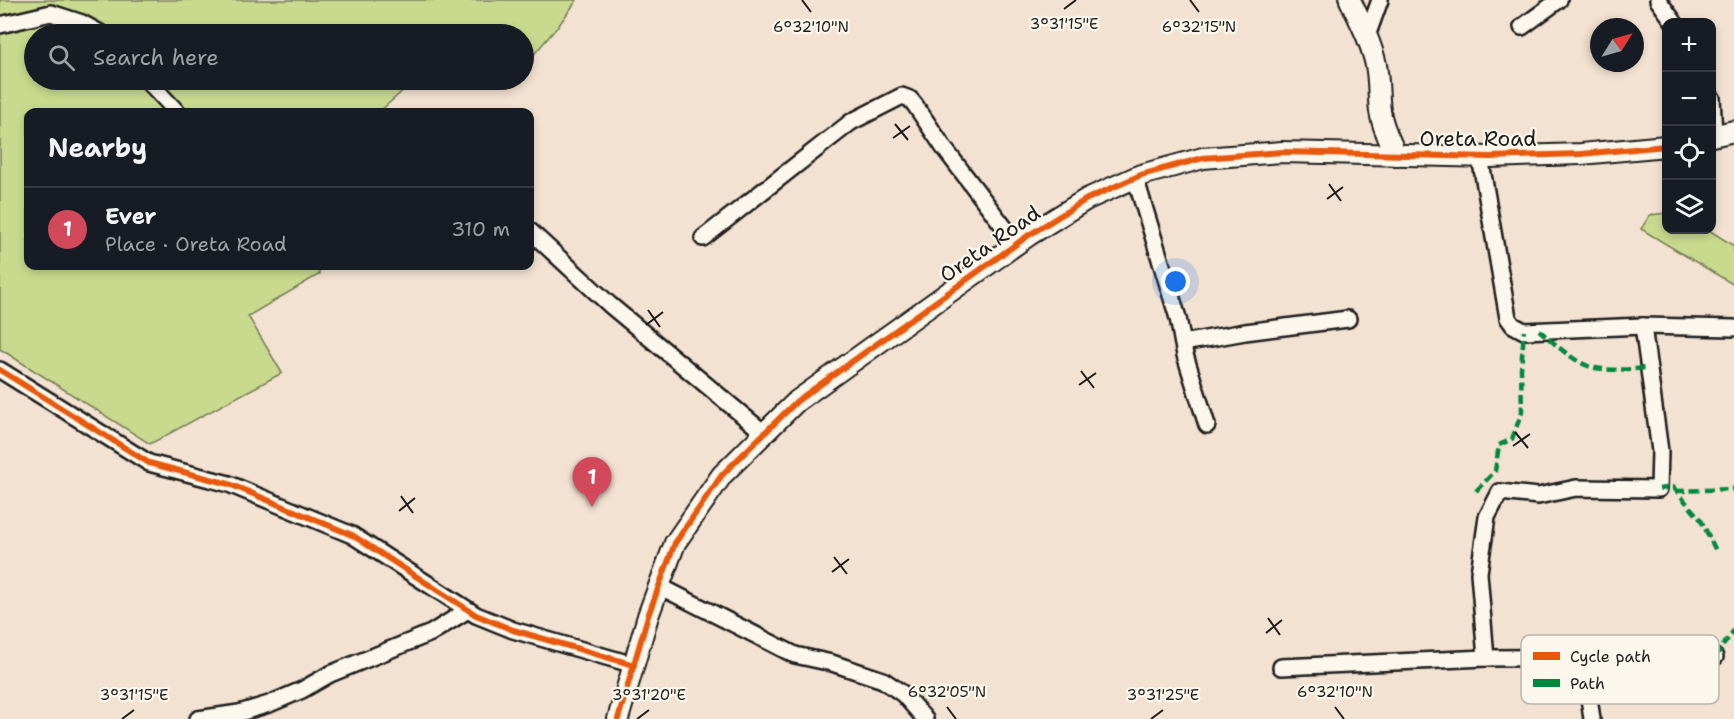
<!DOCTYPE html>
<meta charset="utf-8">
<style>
:root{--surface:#171b24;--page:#20242c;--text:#f1f3f6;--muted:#9ea1a6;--line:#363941;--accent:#d1495b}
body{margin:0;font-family:"Shantell Sans",sans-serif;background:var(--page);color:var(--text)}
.controls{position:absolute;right:18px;top:18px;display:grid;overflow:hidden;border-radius:12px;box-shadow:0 3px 9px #0003}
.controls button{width:54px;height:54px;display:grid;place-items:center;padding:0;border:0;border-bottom:2px solid var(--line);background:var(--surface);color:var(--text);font:30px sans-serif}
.compass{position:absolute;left:1590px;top:18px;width:54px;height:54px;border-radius:50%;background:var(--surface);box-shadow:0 3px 9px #0003;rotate:53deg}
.you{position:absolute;left:1176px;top:282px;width:21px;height:21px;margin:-15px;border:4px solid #fff;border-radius:50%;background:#1a73e8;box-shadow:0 0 0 9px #1a73e833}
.badge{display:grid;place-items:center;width:39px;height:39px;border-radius:50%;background:var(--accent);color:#fff;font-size:20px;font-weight:700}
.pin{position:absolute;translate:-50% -50px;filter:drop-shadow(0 2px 3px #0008)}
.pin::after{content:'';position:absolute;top:32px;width:21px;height:18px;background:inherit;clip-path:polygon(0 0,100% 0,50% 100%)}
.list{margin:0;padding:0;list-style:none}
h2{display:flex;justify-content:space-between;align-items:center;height:78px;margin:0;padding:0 24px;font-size:26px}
h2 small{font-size:20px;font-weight:400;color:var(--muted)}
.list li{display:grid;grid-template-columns:39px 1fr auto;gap:18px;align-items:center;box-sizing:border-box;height:84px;padding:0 24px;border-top:2px solid var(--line)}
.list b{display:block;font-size:22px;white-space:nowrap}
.list p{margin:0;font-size:20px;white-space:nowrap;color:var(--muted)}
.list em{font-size:20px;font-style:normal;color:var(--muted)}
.icon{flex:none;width:33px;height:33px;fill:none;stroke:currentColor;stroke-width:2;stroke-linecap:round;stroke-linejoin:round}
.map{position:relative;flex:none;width:1734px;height:719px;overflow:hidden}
.search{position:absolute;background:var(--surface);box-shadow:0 3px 9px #0003;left:24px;top:24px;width:510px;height:66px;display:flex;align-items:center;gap:15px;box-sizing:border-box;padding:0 21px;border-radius:33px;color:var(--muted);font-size:22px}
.panel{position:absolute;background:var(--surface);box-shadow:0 3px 9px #0003;left:24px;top:108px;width:510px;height:162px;border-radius:12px}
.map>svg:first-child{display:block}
.green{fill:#c9da8e;stroke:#727b55;stroke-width:1.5}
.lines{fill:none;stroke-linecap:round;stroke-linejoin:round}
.minor-casing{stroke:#1c1c1c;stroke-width:20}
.tertiary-casing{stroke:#1c1c1c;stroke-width:24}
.minor{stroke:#fbf7ec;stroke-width:15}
.tertiary{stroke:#fbf7ec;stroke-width:20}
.quiet{stroke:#00873e;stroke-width:4.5;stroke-dasharray:9 4.5;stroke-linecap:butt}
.cycleway-casing{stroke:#fbf7ec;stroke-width:10}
.cycleway{stroke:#e8590c;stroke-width:6}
.ticks{fill:none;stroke:#1c1c1c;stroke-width:2}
.labels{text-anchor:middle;stroke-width:4.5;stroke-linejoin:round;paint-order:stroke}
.street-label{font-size:21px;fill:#1c1c1c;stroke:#fbf7ec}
.key{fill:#fbf7ec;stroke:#b8b5ae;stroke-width:1.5}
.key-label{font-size:16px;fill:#1c1c1c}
.ticks-label{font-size:15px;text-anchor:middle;fill:#1c1c1c;stroke:#fbf7ec;stroke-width:4.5;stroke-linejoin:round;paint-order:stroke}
</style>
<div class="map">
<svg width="1734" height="719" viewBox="0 0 1734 719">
<rect width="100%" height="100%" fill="#f3e2d1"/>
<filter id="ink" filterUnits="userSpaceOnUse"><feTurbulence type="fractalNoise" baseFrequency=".0167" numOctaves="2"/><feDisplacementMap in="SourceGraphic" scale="12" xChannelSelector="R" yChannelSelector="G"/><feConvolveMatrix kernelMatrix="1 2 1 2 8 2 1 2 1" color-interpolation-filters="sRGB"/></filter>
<g filter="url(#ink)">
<g class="green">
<path d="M0,0h577l-18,25 -35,41v-32h-490v46h381l-36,32h-351v154h288l4,8 -72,42 34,57 -132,71 -150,-95z"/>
<path d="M1666,213v17h43l25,16v39l-93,-56 9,-14z"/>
</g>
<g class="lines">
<defs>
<g id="minor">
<path d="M1658,0l16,22"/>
<path d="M0,25l51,-12 31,10 20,11"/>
<path d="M1522,27l37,-27"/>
<path d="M1367,36l13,-36"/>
<path d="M147,80l30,32"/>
<path d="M1712,98l2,37"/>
<path d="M1480,157l28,161 5,7 11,6 119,-5 91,2"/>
<path d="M1135,177l43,141 7,37 22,70"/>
<path d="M530,231l80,74 154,128"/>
<path d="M703,238l148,-116 51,-26 8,3 5,6 29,43 73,96"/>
<path d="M1183,343l62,-11 103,-13"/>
<path d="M0,370l149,93 80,21 123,51 124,80 37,15 121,35"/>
<path d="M659,586l136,69 37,8 51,17 20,14 22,25"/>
<path d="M1486,658l-7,-85 8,-56 13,-25 38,4 38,-8 83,1 1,-38 -17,-125"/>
<path d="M1560,658l28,33"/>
<path d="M1281,667l205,-9 229,-1"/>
<path d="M198,719l41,-6 30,-9 33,-14 28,-16 101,-41 37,-23"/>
<path d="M1592,719l-4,-28 19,-34"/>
</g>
<g id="tertiary">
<path d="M1350,0c10,21 21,42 26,65 3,15 2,30 4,46 2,16 10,30 16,44"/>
<path d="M1712,136l22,-5"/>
<path d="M618,719l30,-103 27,-73 47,-68 75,-74 232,-166 58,-36 54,-24 62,-17 79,-6 208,5 91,-3 85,-8"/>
</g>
</defs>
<use href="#minor" class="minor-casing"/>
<use href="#tertiary" class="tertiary-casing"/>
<use href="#minor" class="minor"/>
<use href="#tertiary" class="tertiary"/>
<g class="quiet">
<path d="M1539,330c14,12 31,29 49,36 16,6 43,3 60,2"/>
<path d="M1659,489l14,-2 28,33 16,33"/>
<path d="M1476,491l19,-20 4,-26 13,-6 10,-27 -1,-43 3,-38"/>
<path d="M1677,491l57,-2"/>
<path d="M1715,657l19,-27"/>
</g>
<defs>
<g id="cycleway">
<path d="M0,370l149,93 80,21 123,51 124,80 37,15 121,35"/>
<path d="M618,719l30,-103 27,-73 47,-68 75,-74 232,-166 58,-36 54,-24 62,-17 79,-6 208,5 91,-3 85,-8"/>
</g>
</defs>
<use href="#cycleway" class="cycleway-casing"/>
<use href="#cycleway" class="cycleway"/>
</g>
</g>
<path class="ticks" d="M802,0l9,12M1190,0l9,12M1064,9l12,-9M895,124l13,16M893,138l17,-12M1329,184l12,17M1327,199l16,-12M648,310l12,17M646,325l17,-13M1081,371l13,17M1079,385l17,-12M1515,432l13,16M1513,446l17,-12M401,496l12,17M399,511l16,-13M834,557l13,17M832,572l17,-13M1268,618l12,17M1266,633l16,-13M947,707l9,12M1335,707l9,12M122,719l12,-9M637,719l12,-9M1151,719l12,-9"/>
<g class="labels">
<g class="street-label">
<text x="1478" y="146">Oreta Road</text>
<text transform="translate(990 244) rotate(-35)" y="7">Oreta Road</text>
</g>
</g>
<rect x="1521" y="635" width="198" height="69" rx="9" class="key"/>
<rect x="1533" y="652" width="27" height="8" fill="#e8590c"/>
<rect x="1533" y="679" width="27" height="8" fill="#00873e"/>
<g class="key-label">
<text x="1570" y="662">Cycle path</text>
<text x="1570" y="689">Path</text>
</g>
<g class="ticks-label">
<text x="1064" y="29">3°31'15"E</text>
<text x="811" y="32">6°32'10"N</text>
<text x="1199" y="32">6°32'15"N</text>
<text x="947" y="697">6°32'05"N</text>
<text x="1335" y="697">6°32'10"N</text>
<text x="134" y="700">3°31'15"E</text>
<text x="649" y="700">3°31'20"E</text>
<text x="1163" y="700">3°31'25"E</text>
</g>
</svg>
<div class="controls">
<button>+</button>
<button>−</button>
<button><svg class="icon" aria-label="locate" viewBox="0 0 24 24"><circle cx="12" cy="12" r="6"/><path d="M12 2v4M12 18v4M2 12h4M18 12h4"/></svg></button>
<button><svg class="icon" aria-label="layers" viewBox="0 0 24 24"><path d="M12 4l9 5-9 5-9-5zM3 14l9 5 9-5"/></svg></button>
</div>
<svg class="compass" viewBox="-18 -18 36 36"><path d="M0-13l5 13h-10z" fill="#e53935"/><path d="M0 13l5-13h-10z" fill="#9ea1a6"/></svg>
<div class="you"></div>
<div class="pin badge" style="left:592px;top:507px">1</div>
<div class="search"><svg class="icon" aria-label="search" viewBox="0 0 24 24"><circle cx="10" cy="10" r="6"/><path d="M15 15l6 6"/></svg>Search here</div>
<section class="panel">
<h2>Nearby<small></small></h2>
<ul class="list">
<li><span class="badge">1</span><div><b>Ever</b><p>Place · Oreta Road</p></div><em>310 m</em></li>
</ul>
</section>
</div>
